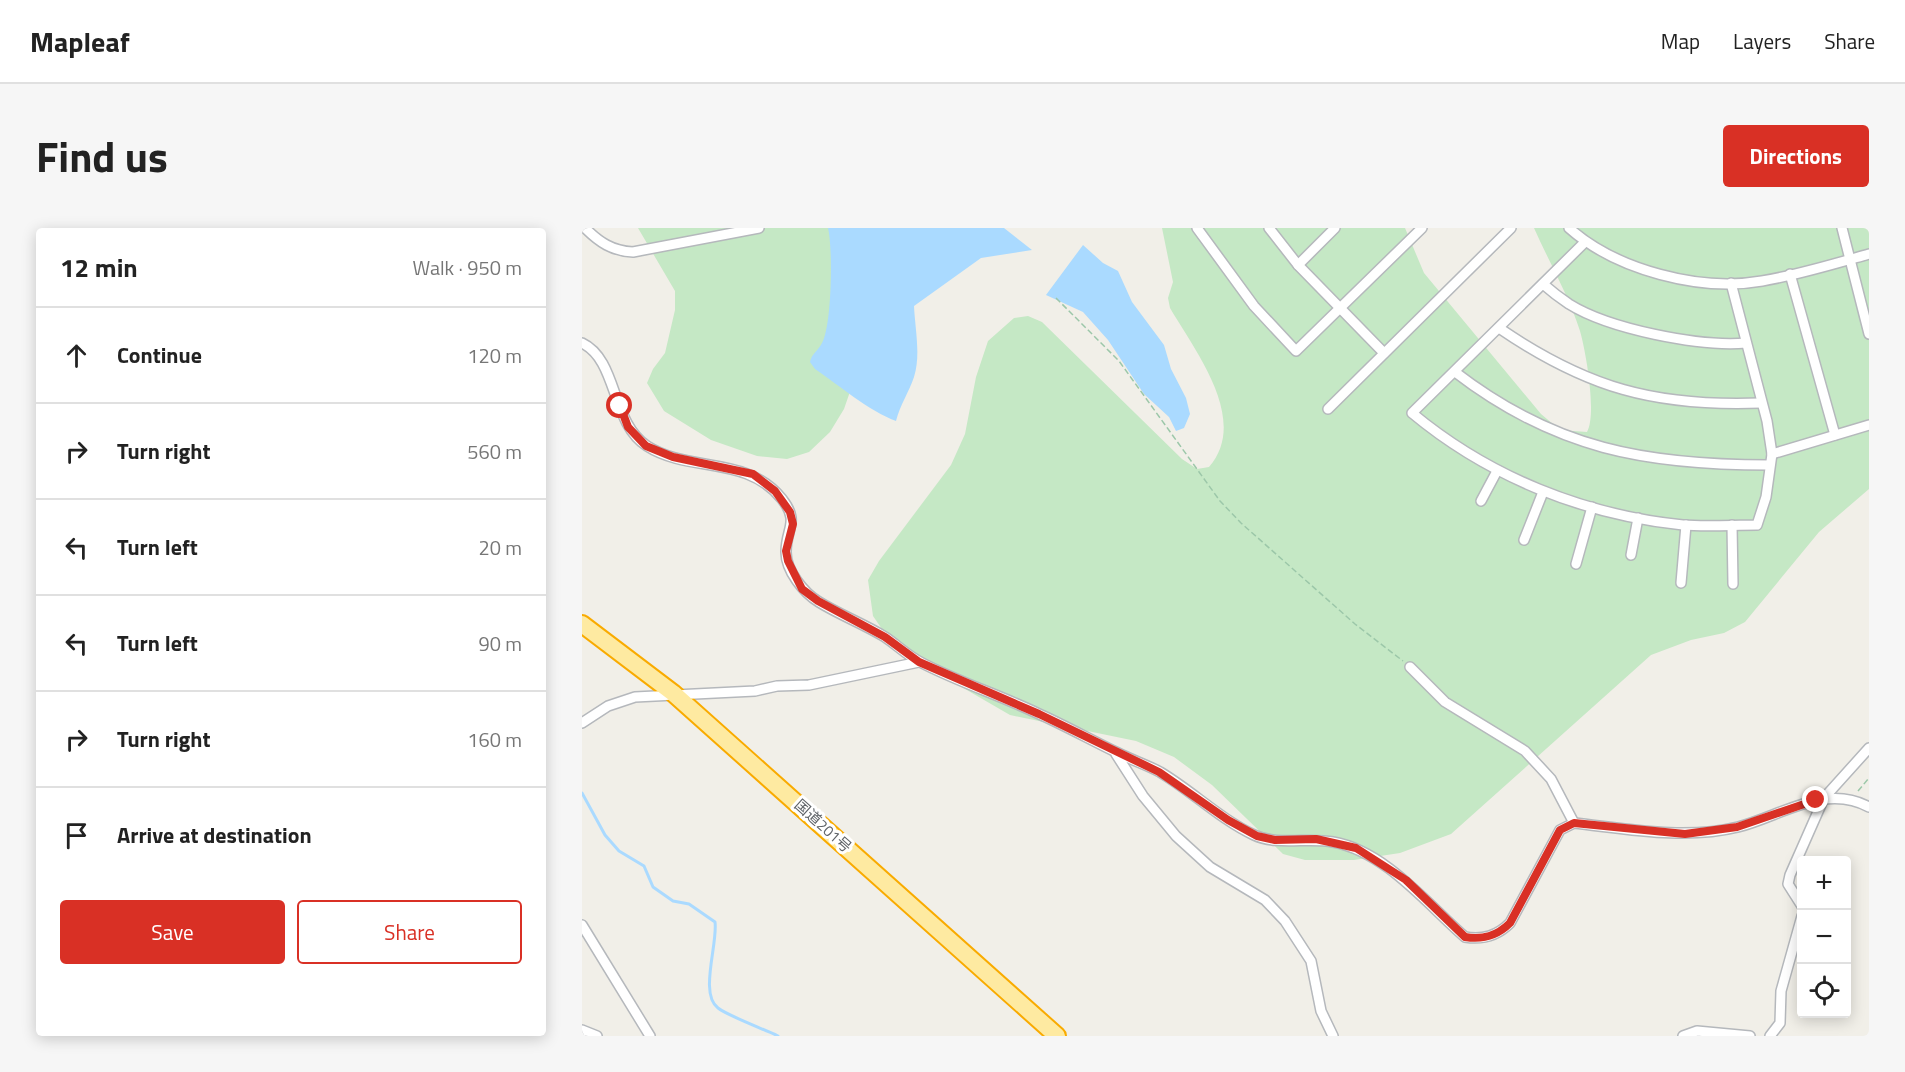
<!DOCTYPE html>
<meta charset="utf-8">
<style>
:root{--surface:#fff;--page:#f6f6f6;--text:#222;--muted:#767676;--line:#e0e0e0;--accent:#d93025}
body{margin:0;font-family:"Titillium Web","Noto Sans JP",sans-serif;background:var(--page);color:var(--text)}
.controls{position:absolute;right:18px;bottom:18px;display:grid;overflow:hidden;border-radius:6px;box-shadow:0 3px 15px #0003}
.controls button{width:54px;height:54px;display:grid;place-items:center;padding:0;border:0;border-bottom:2px solid var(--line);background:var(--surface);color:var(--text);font:30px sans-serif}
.stop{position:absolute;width:18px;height:18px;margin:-14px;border:4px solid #d93025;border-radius:50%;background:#fff}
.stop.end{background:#d93025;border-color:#fff;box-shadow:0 2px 6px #0008}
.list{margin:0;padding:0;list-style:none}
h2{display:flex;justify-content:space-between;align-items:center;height:78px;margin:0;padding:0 24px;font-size:26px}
h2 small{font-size:20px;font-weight:400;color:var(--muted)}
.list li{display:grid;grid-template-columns:39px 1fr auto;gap:18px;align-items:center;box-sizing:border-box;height:96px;padding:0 24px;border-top:2px solid var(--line)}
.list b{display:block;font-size:22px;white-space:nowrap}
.list em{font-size:20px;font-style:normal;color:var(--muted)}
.actions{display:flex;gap:12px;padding:18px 24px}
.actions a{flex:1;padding:14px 0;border:2px solid var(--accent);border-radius:6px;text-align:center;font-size:21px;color:var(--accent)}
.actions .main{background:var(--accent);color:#fff}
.icon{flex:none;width:33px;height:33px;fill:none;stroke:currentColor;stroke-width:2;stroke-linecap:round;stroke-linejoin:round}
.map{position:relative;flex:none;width:1287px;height:808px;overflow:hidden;border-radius:6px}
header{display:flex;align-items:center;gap:36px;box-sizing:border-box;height:84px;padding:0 30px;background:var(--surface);border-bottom:2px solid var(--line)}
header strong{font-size:28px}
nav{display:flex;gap:33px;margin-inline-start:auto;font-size:21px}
.intro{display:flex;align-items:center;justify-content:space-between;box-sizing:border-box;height:144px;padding:0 36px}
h1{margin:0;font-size:42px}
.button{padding:15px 27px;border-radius:6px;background:var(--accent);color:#fff;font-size:21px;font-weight:700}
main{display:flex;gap:36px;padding:0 36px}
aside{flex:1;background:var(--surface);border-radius:6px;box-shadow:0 3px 15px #0003}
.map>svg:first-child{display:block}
.green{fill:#c5e8c5}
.water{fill:#aadaff}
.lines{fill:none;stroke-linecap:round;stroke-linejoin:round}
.stream{stroke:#aadaff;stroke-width:3}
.minor-casing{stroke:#b5b8bc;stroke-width:12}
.trunk-casing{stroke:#f9ab00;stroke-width:20}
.path{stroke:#9cc7a9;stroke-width:1.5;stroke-dasharray:6 3;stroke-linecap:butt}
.minor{stroke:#fff;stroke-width:9}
.trunk{stroke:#feeaa1;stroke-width:16}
.route{stroke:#d93025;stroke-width:8}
.labels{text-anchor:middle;stroke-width:6;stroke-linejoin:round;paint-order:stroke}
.street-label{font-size:15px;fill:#5f6368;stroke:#fff}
</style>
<header>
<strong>Mapleaf</strong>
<nav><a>Map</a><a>Layers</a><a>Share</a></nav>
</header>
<div class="intro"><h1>Find us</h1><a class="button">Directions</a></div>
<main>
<aside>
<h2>12 min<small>Walk · 950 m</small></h2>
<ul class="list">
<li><svg class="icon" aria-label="ahead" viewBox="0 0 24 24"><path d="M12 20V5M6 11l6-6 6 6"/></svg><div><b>Continue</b></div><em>120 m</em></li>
<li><svg class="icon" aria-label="right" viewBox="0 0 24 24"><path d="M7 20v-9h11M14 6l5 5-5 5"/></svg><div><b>Turn right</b></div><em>560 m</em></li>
<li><svg class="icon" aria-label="left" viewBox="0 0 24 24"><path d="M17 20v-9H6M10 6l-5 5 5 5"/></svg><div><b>Turn left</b></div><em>20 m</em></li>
<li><svg class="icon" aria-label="left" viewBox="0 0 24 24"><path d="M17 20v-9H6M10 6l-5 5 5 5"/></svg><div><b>Turn left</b></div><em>90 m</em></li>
<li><svg class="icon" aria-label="right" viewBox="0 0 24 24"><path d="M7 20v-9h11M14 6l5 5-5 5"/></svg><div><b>Turn right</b></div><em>160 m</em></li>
<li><svg class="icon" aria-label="arrive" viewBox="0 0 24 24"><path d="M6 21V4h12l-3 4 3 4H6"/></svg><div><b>Arrive at destination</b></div></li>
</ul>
<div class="actions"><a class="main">Save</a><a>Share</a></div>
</aside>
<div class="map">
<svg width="1287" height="808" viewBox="0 0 1287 808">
<rect width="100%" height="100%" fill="#f1efe8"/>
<g class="green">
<path d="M56,0h205l10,155 -9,26 -14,23 -21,20 -22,7 -30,-3 -46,-16 -47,-29 -17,-28 6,-14 12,-16 10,-43v-19z"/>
<path d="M580,0h243l19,45 117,141 19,16 27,2c10,-18 -1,-80 -7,-101 -11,-35 -31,-69 -46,-103h335v261l-50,43 -74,90 -21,11 -33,7 -40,15 -200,179 -51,19 -46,7h-49l-22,-6 -71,-69 -38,-28 -38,-16 -126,-26 -95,-55 -31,-28 -11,-16 -5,-36 11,-19 72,-96 14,-31 11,-57 12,-36 26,-23 14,-2 14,6 140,137 15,10 12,-2c41,-47 -14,-116 -39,-159l-2,-10 5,-16z"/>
</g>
<g class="water">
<path d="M246,0h176l28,22 -51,8 -67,48c1,22 7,49 0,71 -5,15 -14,28 -18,44 -27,-10 -56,-35 -81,-52l-5,-7c2,-9 8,-11 12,-19 10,-17 11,-96 6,-115z"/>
<path d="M501,17l20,18 15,8 14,31 32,43 7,24 15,29 4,16 -6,14 -8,3 -7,-14 -25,-23 -36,-54 -25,-28 -37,-17z"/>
</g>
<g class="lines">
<path class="stream" d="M0,565l23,42 14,16 25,15 9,21 20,14 16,3 26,18c3,22 -16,72 3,86 10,8 46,21 60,28"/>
<defs>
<g id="minor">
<path d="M3,0c14,14 27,23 48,24l126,-24"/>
<path d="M615,0l57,78 42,45 126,-123"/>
<path d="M687,0l29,37 86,88"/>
<path d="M987,0c47,42 131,64 193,53 36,-6 72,-17 107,-27"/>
<path d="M1260,0l27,106"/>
<path d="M1003,14l-173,171c77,64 172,102 271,112 24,2 49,0 74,0l9,-28 6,-43 -5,-33 -36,-138"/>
<path d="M716,37l37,-37"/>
<path d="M1208,46l45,161"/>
<path d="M961,56c8,7 17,14 26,20 40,25 130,43 177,39"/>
<path d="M917,100c88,60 156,79 262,75"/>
<path d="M0,115c36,17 29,80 65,103 42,27 100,9 135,53 18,23 4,29 4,53 0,19 18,41 33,50 21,13 45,22 66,35 12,8 23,19 37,26 37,19 77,32 115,50 27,12 54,27 81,40 14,7 29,12 42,19 32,19 60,47 94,63 24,11 54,2 79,7 52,9 94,62 132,95 18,3 32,-1 45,-14l50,-93 14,-7c54,6 111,17 164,4 43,-11 87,-44 131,-20"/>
<path d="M873,144c100,77 191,93 314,93"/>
<path d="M746,181l183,-181"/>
<path d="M1190,226l97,-29"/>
<path d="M899,273l16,-30"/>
<path d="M1150,297l1,59"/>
<path d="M942,312l19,-48"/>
<path d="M1049,327l7,-37"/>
<path d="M994,336l16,-57"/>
<path d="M1099,355l5,-58"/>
<path d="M828,439l35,35 80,49 26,28 23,44"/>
<path d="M0,495l26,-17 27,-9 120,-6 22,-5 32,-1 110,-23"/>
<path d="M534,526l27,42 33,40 34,31 55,33 20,21 26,40 10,50 12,25"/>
<path d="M1220,678l-14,-22 2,-9 34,-77 45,-50"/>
<path d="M0,697l68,111"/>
<path d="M0,802l15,6"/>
<path d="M1101,808l14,-5 53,5"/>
<path d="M1188,808l10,-13 1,-32 21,-75"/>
</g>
<path id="trunk" d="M0,396l91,69 384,343"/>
</defs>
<use href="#minor" class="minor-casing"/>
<use href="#trunk" class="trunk-casing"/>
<g class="path">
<path d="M474,70l63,63 101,140 21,22 114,101 48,37"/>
<path d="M1276,563l11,-13"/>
</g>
<use href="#minor" class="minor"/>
<use href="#trunk" class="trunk"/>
</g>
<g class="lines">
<path class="route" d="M38,178l8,21 18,19 27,11 80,17 22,17 15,21 3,12 -7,27 2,10 14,28 16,12 67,36 34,25 120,52 120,58 69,48 29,16 18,4 41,-1 40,9 50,32 59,57c18,3 32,-1 45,-14l50,-93 14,-7 111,11 52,-7 79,-27"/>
</g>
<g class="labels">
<g class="street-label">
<text transform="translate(241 598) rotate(42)" y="5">国道201号</text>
</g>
</g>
</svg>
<div class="controls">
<button>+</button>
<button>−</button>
<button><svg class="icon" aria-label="locate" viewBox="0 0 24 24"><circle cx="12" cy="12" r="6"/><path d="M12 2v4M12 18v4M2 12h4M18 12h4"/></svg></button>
</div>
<div class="stop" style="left:38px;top:178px"></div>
<div class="stop end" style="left:1234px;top:572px"></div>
</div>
</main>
